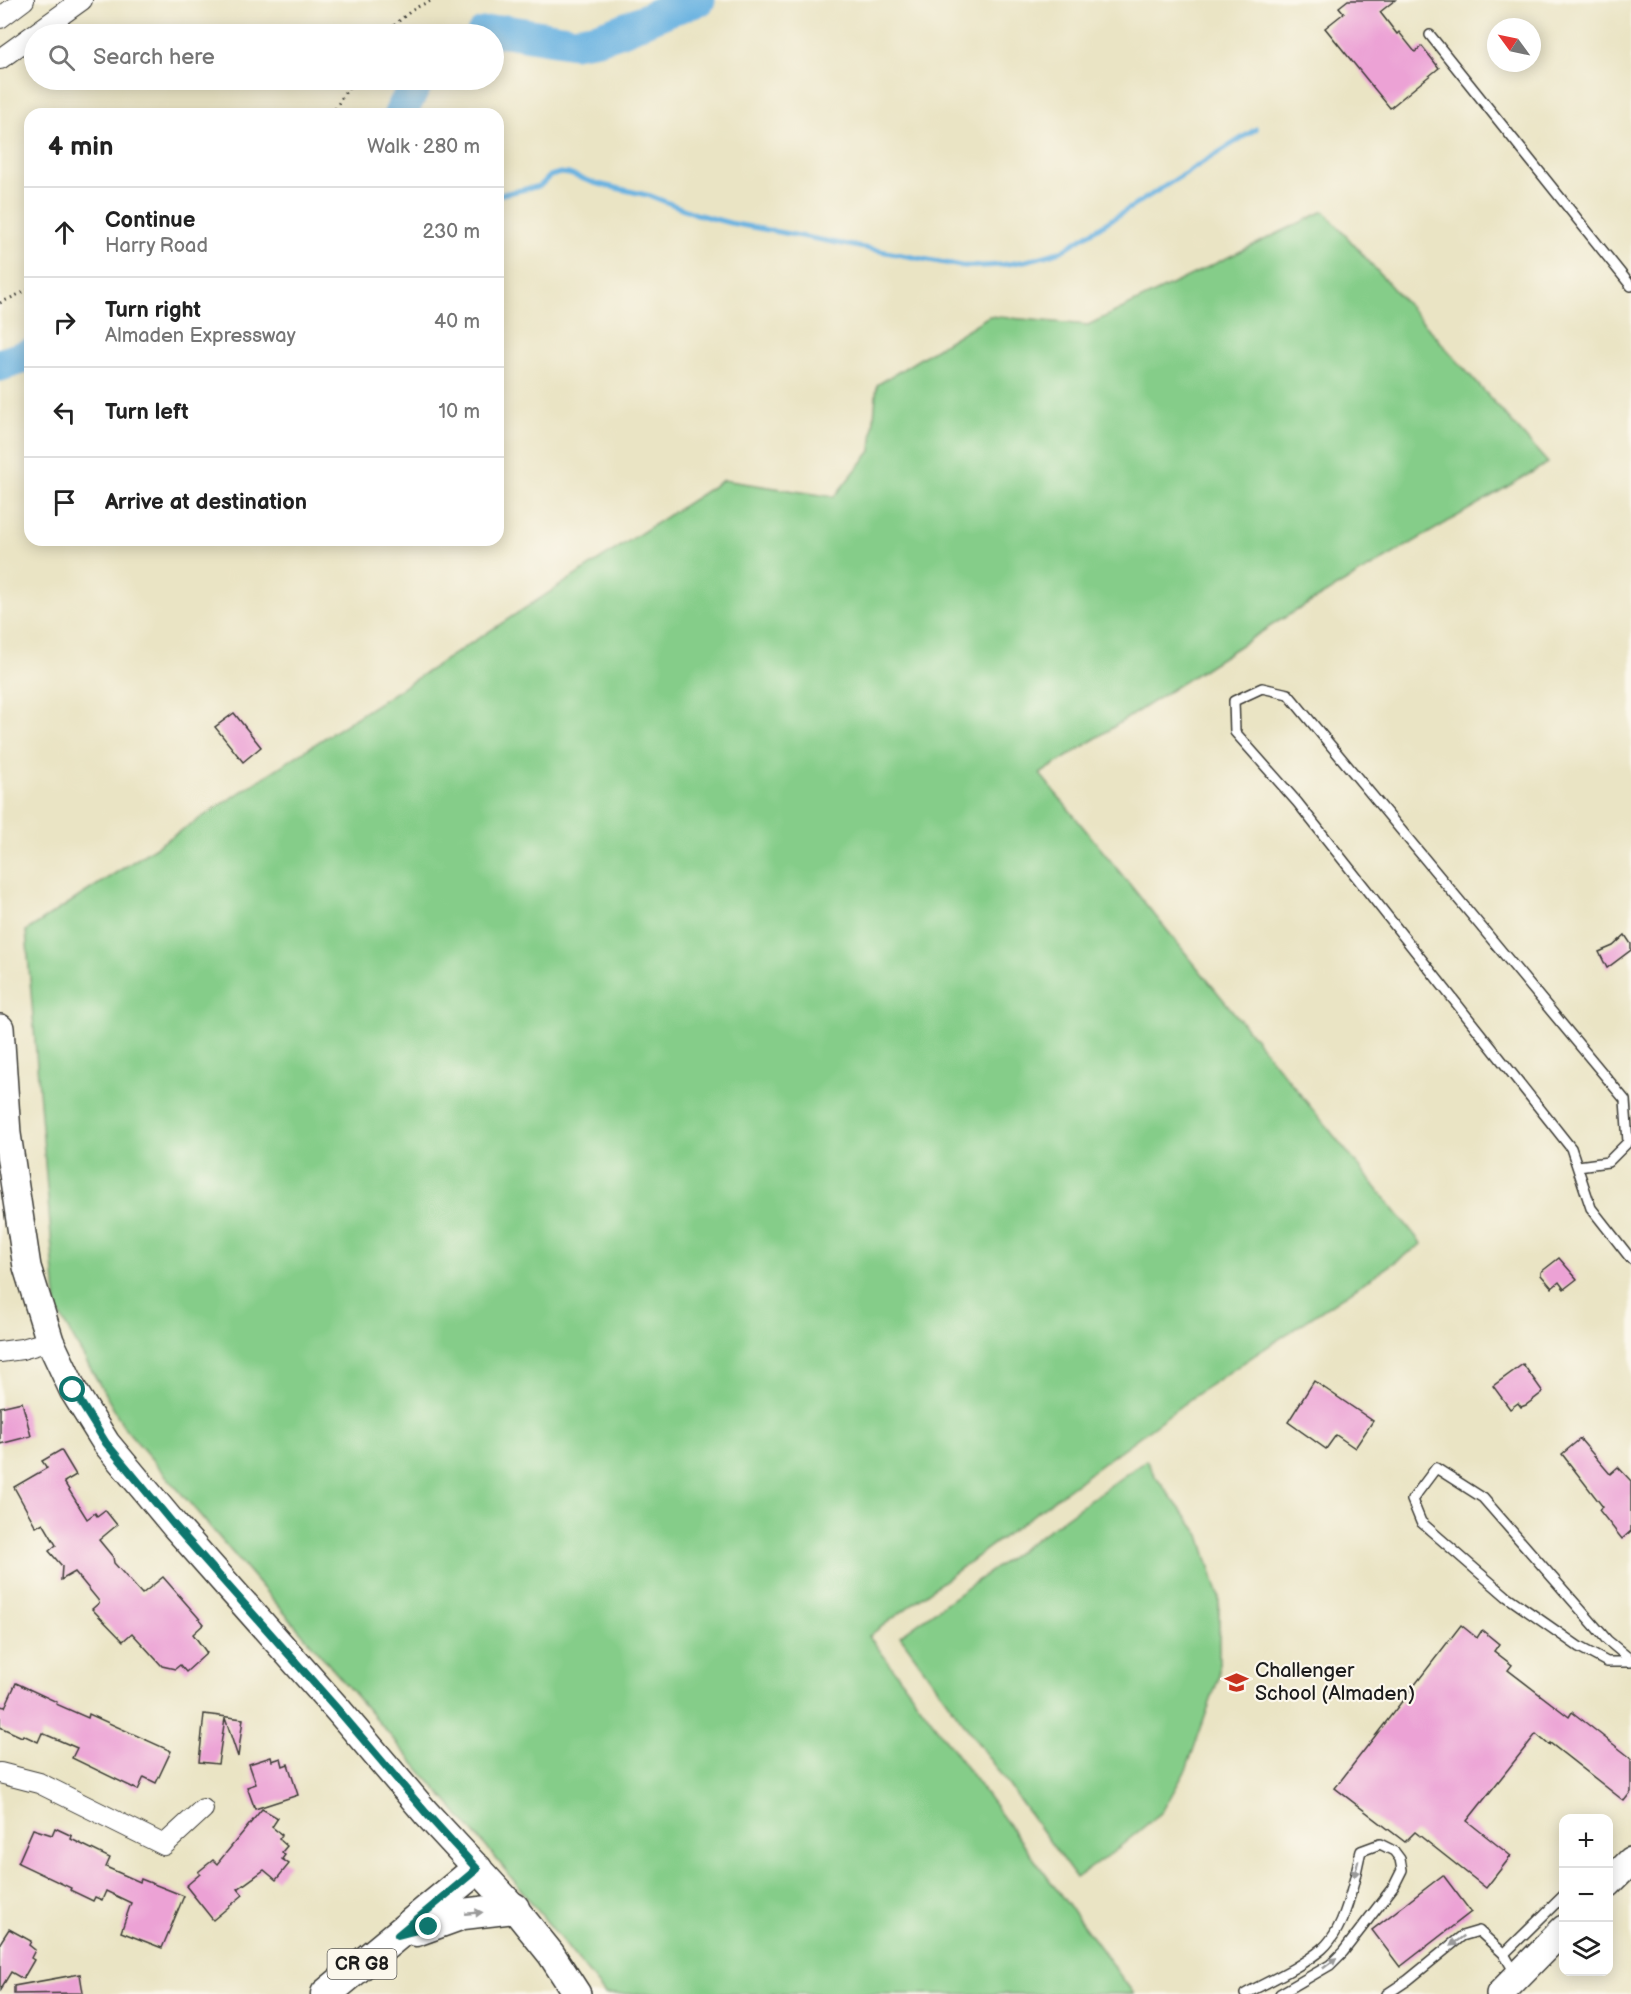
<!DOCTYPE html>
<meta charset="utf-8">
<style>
:root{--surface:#fff;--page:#f6f6f6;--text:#222;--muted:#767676;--line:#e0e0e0}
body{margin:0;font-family:"Balsamiq Sans",sans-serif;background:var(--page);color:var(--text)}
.controls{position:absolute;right:18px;bottom:18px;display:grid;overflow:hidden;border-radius:12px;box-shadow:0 3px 15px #0003}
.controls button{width:54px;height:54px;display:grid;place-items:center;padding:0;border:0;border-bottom:2px solid var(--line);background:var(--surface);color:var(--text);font:30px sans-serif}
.compass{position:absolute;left:1487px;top:18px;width:54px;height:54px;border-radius:50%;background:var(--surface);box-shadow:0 3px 15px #0003;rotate:303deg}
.stop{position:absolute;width:18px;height:18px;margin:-14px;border:4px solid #0f766e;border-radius:50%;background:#fff}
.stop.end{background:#0f766e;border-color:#fff;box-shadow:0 2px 6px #0008}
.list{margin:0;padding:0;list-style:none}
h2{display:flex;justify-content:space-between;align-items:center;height:78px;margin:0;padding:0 24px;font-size:26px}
h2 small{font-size:20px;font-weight:400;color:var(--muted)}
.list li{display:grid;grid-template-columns:39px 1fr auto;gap:18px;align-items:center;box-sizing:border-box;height:90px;padding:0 24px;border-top:2px solid var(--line)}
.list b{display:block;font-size:22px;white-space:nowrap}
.list p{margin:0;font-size:20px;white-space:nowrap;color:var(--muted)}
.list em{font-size:20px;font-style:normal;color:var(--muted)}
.icon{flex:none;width:33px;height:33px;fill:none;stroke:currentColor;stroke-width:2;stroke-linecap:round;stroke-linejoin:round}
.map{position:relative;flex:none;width:1631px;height:1994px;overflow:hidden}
.search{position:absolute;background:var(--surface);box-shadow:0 3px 15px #0003;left:24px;top:24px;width:480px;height:66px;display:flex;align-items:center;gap:15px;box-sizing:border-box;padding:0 21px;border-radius:33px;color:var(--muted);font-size:22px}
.panel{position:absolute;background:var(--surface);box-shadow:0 3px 15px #0003;left:24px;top:108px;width:480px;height:438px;border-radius:18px}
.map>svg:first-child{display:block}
.green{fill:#85cd89;stroke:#507452;stroke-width:1.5}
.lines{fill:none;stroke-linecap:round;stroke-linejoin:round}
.stream{stroke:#69b2e1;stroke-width:5}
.river{stroke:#69b2e1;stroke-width:33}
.building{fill:#eca2d5}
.lane-casing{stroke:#3b3a35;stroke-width:12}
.street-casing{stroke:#3b3a35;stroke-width:22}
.secondary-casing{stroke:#3b3a35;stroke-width:30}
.primary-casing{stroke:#3b3a35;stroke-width:33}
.path{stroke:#3b3a35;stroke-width:3;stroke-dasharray:1.5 4.5;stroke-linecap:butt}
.lane{stroke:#fff;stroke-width:9}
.street{stroke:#fff;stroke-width:20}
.secondary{stroke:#fff;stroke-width:27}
.primary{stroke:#fff;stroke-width:30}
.oneway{fill:#999}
.route{stroke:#0f766e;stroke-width:8}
.labels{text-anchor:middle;stroke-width:4.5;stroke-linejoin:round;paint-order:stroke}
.shield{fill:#fbf7ec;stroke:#5f5e5a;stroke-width:1.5}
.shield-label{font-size:18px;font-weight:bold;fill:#1c1c1c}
.poi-label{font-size:20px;fill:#1c1c1c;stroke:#fbf7ec;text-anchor:start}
</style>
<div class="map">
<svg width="1631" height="1994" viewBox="0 0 1631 1994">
<rect width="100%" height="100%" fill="#fbf7ec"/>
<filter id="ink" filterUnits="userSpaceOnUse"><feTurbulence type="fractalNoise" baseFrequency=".0167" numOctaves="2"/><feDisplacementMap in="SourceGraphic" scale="12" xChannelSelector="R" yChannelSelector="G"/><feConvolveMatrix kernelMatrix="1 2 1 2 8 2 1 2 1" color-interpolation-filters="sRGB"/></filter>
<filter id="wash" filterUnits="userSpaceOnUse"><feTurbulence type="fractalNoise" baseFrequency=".008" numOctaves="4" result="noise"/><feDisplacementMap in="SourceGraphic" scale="24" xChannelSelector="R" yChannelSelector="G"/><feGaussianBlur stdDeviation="1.35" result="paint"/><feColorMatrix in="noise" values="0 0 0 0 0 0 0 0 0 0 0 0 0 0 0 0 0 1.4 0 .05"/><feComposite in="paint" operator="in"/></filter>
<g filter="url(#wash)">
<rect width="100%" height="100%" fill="#eae4c4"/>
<g class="green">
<path d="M1324,211l224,252 -271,159 -237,152 382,470 -221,147 -332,245 265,358h-529l-111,-138 -370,-429 -67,-117 -31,-379 697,-451 111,17 37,-46 6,-66 112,-69 99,9z"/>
<path d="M1146,1460l9,16 45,59 19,61v81l-32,91 -25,44 -50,41 -36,25 -176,-242z"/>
</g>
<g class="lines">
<path class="stream" d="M498,195l42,-9 10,-10 10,-3 9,1 25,9 57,13 45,18 34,9 231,43c37,1 67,-3 102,-16l193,-121"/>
<g class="river">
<path d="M483,34l22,-3 69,11 24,-4 24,-8 46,-20 31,-10"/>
<path d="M400,114l18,-34"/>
<path d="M0,365l30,-10"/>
</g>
</g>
<g id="blocks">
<g class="building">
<path d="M1348,0h47l-15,12 17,22 2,-2 16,20 7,-6 17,22 -49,40 -65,-80 19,-15 -5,-6z"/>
<path d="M234,713l27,34 -18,15 -28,-35z"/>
<path d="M1625,935l6,9v6l-24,18 -8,-16 14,-6z"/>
<path d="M1559,1258l18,21 -13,10 -5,-7 -7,6 -11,-13v-3z"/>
<path d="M1523,1364l20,28 -17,13 -5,2 -3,-4 -8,6 -17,-23z"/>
<path d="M1314,1381l59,40 -18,27 -19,-13 -10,14 -38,-27z"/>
<path d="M22,1402l9,34 -31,8v-37z"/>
<path d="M1580,1439l30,35 8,-7 13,14v50l-9,8 -23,-29 4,-3 -41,-53z"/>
<path d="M61,1450l15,25 -12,7 23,37 8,-6 2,3 8,-6 12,15 -18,15 14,17 1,6 28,31 21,-17 41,47 -11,10 14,19 -21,19 -6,-7 -5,4 -13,-3 -30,-33 -9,8 -31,-32 7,-6 -1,-3 -23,-28 -14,8 1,-14 -13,-15 7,-6 -13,-22 -7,4 -22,-40 33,-19 -5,-7z"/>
<path d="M1461,1625l16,13 5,-8 17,14 -5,7 18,14 -4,5 61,47 3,-5 59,46v34l-7,9 -74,-58 -1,2 -13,-11 -69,87 44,35 -25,32 -71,-56 -10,10 -70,-54z"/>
<path d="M16,1683l41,19 -1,2 32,14 1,-4 82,37 -15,32 -12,-6 -6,13 -66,-32 5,-10 -35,-15 -4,9 -15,-7 -1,2 -22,-10v-21l5,1z"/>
<path d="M204,1714l39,5 -5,38 -13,-39 -7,46 -19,-2z"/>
<path d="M271,1757l1,4 9,-3 2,8 5,-2 10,31 -43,14 -8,-22 9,-3 -7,-20z"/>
<path d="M262,1809l16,9 -6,9 10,8 -3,4 8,7 -5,6 3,3 -3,4 7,5 -13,16 -12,-10 -26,19 5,6 -30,25 -27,-34 14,-12 -2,-2 15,-12 4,4z"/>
<path d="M55,1828l17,8 -1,3 39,19 -4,9 34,15 1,-3 43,17 -22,52 -41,-16 10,-29 -25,-12 -4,9 -7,-3 -2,4 -23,-11 1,-2 -53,-25 15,-34 19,6z"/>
<path d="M1443,1875l28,37 -71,55 -28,-37z"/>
<path d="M9,1929l22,12 -2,4 6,5 -4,8 3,2 -11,19 -12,-7 -11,18v-47z"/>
<path d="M80,1974l3,19 -69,1v-8z"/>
</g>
</g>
</g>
<g filter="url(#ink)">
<use href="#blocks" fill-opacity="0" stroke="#3b3a35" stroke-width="1.5"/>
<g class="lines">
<defs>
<g id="lane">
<path d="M1430,35l201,251"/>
<path d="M1578,1166l30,-4 20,-20 -3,-42 -337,-406 -26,-6 -28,13 1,31 62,70 274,346 20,60 40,51"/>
<path d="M1631,1660l-24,-20 -124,-142 -47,-30 -24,32 9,22 85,74 73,51 28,15h24"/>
<path d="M1504,1954l60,-59"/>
<path d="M1245,1994c26,-14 54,-26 77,-45 14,-12 23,-35 28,-53 5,-15 7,-30 11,-45l19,-7 14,7 6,8 2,11 -8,16 -51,66 -13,13 -50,29"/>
<path d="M1387,1994l21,-14 54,-44 17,-5 25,23 11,19"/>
</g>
<g id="street">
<path d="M0,18l24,-18"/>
<path d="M0,59l82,-59"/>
<path d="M0,1352l22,-3 28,-8"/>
<path d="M0,1773l39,10 125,62 39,-36"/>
</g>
<g id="secondary">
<path d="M0,1028l7,106 20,133 23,74 23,49 33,53 69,83 164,185 87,102 88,95 37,46 26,40"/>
<path d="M1608,1884l23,-23"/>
<path d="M1500,1994l64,-65"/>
</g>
<g id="primary">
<path d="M416,1931l47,-17 51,-6"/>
<path d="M326,1994l151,-125"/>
</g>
</defs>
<use href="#lane" class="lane-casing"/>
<use href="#street" class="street-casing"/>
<use href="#secondary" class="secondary-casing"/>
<use href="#primary" class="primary-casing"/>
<g class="path">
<path d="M386,34c14,-15 28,-28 48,-34"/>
<path d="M332,114l21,-34"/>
<path d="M0,303l30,-14"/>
</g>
<use href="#lane" class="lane"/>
<use href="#street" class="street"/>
<use href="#secondary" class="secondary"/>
<use href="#primary" class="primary"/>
</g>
<defs><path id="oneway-solid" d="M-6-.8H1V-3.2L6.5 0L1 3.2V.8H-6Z" transform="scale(1.5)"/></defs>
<g class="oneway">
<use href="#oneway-solid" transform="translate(1356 1869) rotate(105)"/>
<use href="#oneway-solid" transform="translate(474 1913) rotate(-5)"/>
<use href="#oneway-solid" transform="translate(1457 1941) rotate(144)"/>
<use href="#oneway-solid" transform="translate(1330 1963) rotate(-38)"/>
</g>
</g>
<g class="lines" filter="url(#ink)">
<path class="route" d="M73,1390l33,53 69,83 164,185 87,102 51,56 -79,66 31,-8"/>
</g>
<defs>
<symbol id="school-bare" viewBox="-9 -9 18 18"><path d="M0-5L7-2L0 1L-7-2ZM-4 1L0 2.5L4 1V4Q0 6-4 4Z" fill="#c8321e" stroke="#fbf7ec" stroke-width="2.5" paint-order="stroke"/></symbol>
</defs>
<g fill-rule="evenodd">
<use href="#school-bare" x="1220" y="1666" width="33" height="33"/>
</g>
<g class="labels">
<rect class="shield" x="327.5" y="1949" width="69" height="30" rx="4.5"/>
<g class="shield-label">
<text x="362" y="1970">CR G8</text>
</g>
<g class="poi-label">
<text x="1255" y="1677">Challenger<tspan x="1255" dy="23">School (Almaden)</tspan></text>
</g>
</g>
</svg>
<div class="controls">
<button>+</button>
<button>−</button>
<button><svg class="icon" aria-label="layers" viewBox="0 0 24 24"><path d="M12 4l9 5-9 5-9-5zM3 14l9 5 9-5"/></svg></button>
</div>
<svg class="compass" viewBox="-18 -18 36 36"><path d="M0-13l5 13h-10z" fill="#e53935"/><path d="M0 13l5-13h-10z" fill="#767676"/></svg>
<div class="stop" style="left:73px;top:1390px"></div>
<div class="stop end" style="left:429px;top:1927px"></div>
<div class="search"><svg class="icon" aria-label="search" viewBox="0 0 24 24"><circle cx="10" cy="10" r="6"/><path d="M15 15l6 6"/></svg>Search here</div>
<section class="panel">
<h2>4 min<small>Walk · 280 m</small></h2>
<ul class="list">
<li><svg class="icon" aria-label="ahead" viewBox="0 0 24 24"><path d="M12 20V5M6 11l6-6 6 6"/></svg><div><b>Continue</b><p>Harry Road</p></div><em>230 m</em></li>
<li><svg class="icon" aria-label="right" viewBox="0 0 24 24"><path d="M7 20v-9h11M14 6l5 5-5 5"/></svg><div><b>Turn right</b><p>Almaden Expressway</p></div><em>40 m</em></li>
<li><svg class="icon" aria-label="left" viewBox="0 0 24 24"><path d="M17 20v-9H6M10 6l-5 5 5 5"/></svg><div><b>Turn left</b></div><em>10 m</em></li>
<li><svg class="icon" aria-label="arrive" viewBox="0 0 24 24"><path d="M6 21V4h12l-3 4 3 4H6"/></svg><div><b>Arrive at destination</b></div></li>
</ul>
</section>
</div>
